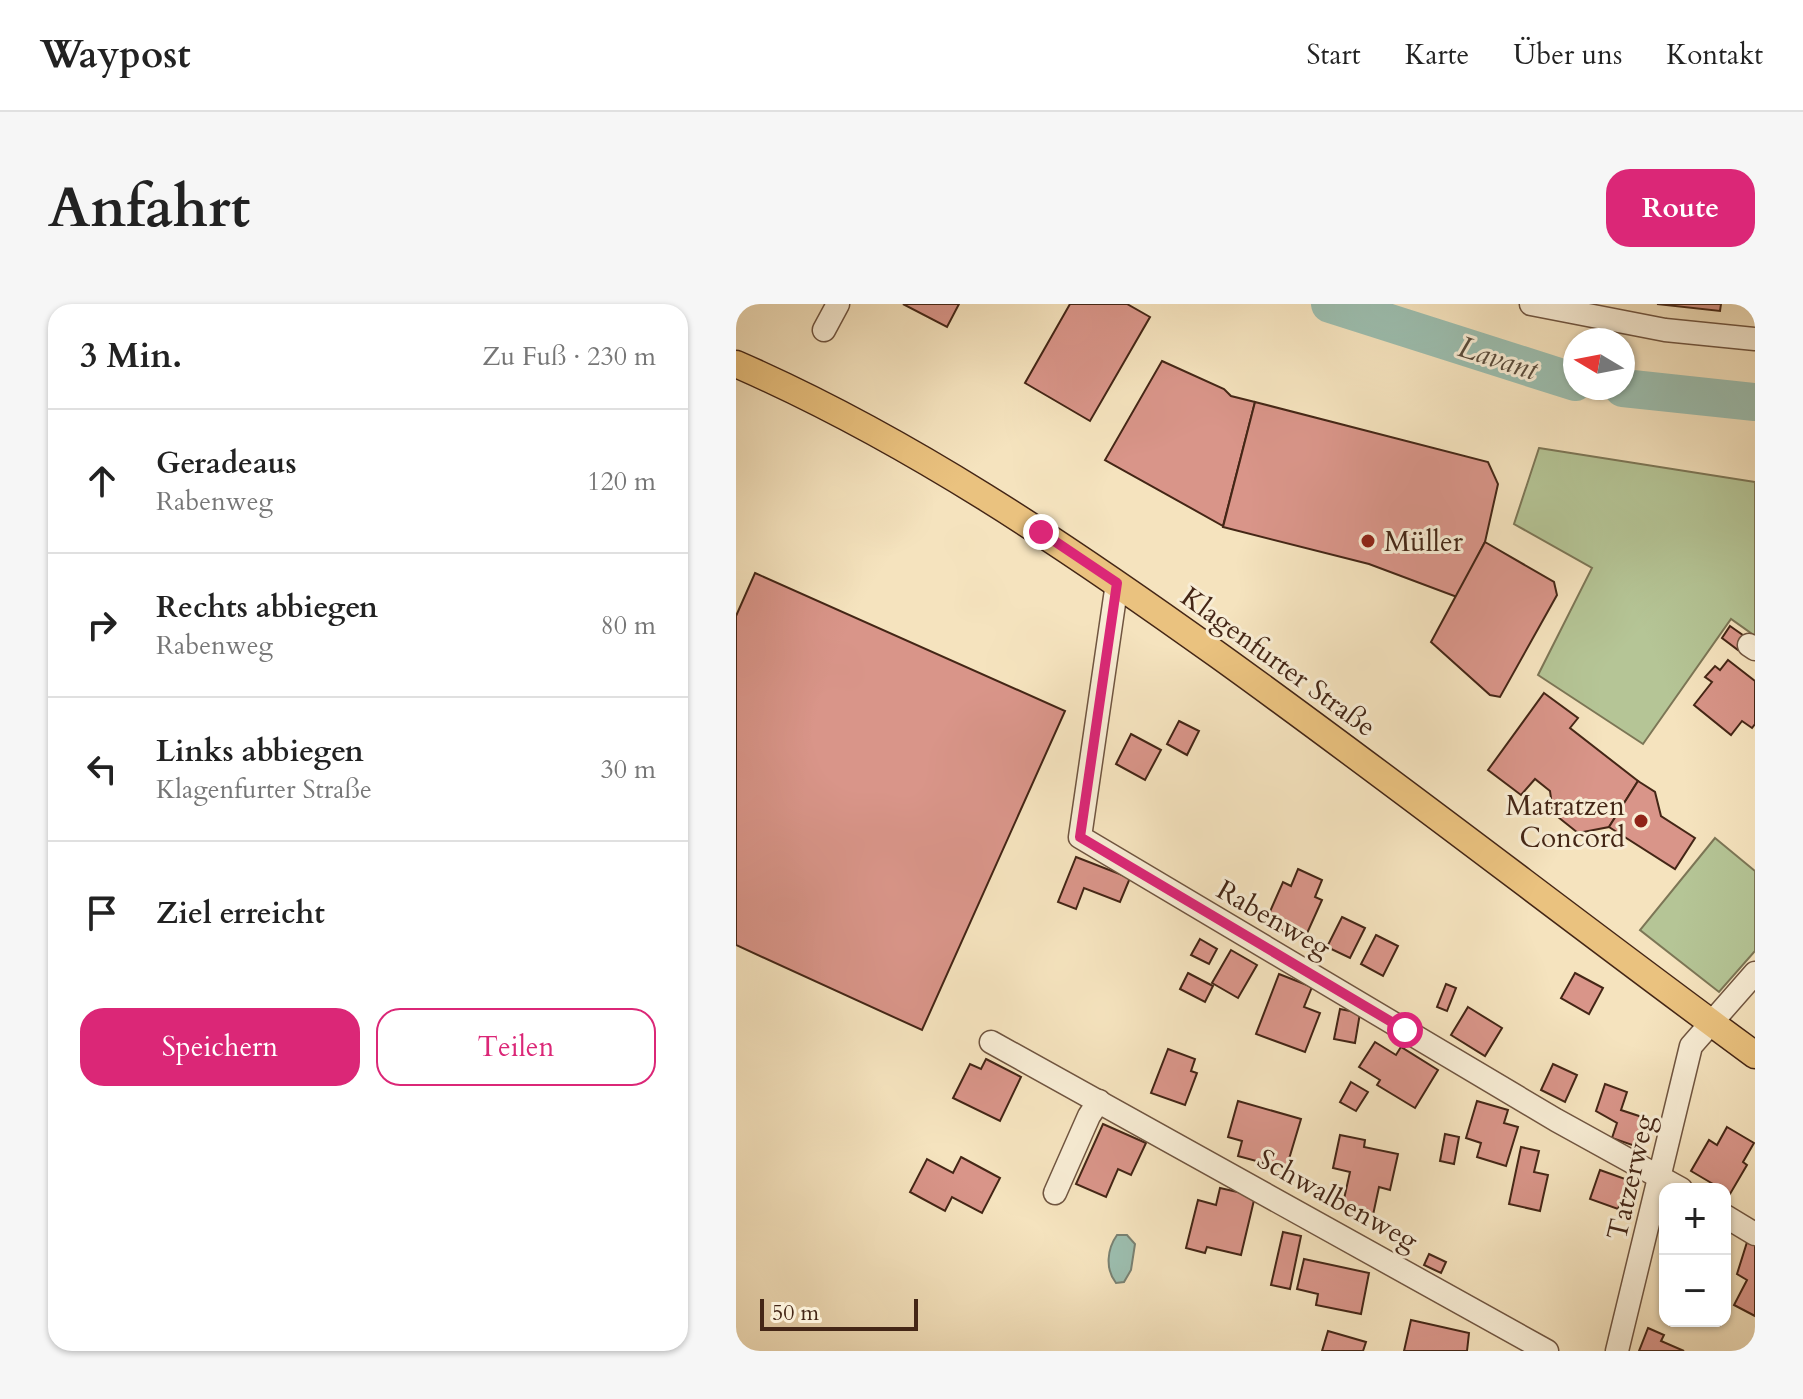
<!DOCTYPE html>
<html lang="de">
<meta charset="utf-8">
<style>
:root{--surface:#fff;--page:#f6f6f6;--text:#222;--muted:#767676;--line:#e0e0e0;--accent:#db2777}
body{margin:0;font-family:Cardo,serif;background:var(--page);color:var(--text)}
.controls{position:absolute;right:24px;bottom:24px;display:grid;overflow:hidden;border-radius:16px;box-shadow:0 2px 6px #0004}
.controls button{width:72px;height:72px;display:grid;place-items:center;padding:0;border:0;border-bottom:2px solid var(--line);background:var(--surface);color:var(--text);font:40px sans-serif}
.compass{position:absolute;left:827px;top:24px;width:72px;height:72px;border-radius:50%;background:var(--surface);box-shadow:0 2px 6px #0004;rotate:280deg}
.scale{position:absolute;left:24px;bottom:20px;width:158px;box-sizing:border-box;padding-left:8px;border:4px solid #442616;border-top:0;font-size:22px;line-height:28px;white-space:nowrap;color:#442616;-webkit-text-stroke:6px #f8edd5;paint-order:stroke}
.stop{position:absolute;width:24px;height:24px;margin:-18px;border:6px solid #db2777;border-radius:50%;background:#fff}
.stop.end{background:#db2777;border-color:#fff;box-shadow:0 2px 8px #0008}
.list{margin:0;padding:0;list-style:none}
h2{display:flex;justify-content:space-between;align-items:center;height:104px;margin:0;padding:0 32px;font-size:34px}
h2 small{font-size:26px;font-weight:400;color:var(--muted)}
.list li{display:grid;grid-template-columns:52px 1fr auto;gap:24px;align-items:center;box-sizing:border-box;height:144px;padding:0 32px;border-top:2px solid var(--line)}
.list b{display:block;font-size:30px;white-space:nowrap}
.list p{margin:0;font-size:26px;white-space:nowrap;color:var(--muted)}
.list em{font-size:26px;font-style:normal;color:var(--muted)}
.actions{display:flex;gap:16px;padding:24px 32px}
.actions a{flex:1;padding:18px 0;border:2px solid var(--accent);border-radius:24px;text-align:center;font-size:28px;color:var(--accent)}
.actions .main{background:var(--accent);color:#fff}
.icon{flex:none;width:44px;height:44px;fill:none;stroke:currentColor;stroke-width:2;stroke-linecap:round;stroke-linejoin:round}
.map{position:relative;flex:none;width:1019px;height:1047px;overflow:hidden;border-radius:24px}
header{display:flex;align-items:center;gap:48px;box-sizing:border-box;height:112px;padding:0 40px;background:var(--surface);border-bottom:2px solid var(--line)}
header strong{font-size:38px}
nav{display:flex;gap:44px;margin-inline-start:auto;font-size:28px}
.intro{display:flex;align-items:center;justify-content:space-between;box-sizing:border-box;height:192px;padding:0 48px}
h1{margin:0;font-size:56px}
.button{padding:20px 36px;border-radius:24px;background:var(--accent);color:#fff;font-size:28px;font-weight:700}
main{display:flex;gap:48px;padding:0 48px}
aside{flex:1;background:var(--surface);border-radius:24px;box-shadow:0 2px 6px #0004}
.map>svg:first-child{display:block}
.green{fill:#b5c596;stroke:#7c7656;stroke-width:2}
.water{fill:#9cbeaf;stroke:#798172;stroke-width:2}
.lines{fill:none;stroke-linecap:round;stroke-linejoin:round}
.river{stroke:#9cbeaf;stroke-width:38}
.building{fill:#d99589;stroke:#442616;stroke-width:2}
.minor-casing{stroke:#705540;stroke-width:25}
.major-casing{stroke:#442616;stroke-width:29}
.minor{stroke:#f8edd5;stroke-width:22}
.major{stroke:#eac27f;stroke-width:26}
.route{stroke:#db2777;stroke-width:10}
.poi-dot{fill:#8f2418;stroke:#f8edd5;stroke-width:3}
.labels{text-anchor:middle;stroke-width:6;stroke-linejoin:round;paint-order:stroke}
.poi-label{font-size:28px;fill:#442616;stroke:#f8edd5;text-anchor:start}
.street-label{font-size:28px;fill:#442616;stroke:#f8edd5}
.water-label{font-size:30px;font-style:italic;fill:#5a4c3c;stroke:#f8edd5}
</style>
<header>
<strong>Waypost</strong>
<nav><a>Start</a><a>Karte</a><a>Über uns</a><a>Kontakt</a></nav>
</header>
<div class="intro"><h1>Anfahrt</h1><a class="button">Route</a></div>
<main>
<aside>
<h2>3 Min.<small>Zu Fuß · 230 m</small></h2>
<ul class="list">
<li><svg class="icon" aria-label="ahead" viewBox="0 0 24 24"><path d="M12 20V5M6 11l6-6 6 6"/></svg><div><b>Geradeaus</b><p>Rabenweg</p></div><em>120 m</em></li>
<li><svg class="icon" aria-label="right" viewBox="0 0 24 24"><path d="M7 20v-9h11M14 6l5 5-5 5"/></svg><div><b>Rechts abbiegen</b><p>Rabenweg</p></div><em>80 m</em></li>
<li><svg class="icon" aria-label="left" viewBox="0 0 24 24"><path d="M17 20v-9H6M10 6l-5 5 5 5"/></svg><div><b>Links abbiegen</b><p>Klagenfurter Straße</p></div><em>30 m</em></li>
<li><svg class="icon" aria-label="arrive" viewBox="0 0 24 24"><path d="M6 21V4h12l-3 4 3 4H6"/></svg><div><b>Ziel erreicht</b></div></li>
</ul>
<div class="actions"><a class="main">Speichern</a><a>Teilen</a></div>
</aside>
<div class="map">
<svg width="1019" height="1047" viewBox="0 0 1019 1047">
<rect width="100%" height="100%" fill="#f5e3be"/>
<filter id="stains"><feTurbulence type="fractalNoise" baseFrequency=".0025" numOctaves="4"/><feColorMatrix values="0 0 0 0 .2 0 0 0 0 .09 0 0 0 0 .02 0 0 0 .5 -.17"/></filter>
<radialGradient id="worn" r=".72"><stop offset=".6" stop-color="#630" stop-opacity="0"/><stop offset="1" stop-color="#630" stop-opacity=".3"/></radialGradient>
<g class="green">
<path d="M803,144l216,34v154l-24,-17 -88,125 -105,-69 54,-107 -78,-44z"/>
<path d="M979,534l40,33v80l-36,41 -79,-62z"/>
</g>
<path class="water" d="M381,931h10l8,9 -4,26 -7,12 -8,1c-11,-14 -9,-34 1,-48z"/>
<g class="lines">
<g class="river">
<path d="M594,0l245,78"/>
<path d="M887,84l132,14"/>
</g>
</g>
<g class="building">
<path d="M167,0h56l-12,23z"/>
<path d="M334,0h57l23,13 -60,104 -65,-38z"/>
<path d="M921,0h64l-1,7z"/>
<path d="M426,57l62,28 7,7 24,6 -32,124 -118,-66z"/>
<path d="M519,98l233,60 10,22 -13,58 -28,55 -88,-33 -146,-37z"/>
<path d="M749,238l69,40 3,13 -57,102 -10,-2 -59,-53z"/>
<path d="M19,269l310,138 -143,319 -186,-85v-329z"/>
<path d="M994,322l17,12 -9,12 -16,-12z"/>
<path d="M992,356l27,21v43l-3,4 -10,-7 -11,14 -37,-30 18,-23 -7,-5 10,-11 5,4z"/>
<path d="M808,389l34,25 -8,10 68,53 -29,46 -31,6 -25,-20 -3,-22 -15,-12 -14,16 -33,-25z"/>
<path d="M443,417l20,10 -12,24 -20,-11z"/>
<path d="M395,430l30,16 -16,30 -29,-16z"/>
<path d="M902,477l17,11 6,24 34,22 -20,31 -66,-42z"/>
<path d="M340,553l54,21 -10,24 -36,-14 -8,21 -18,-7z"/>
<path d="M562,565l24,11 -7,17 7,3 -18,40 -39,-17 18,-41 8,4z"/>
<path d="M606,613l23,11 -15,30 -23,-11z"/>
<path d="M640,631l22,11 -15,30 -22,-12z"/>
<path d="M464,635l17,10 -8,15 -18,-9z"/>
<path d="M495,646l26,15 -19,33 -26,-15z"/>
<path d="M452,669l25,13 -8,16 -25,-13z"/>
<path d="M839,669l28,15 -14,26 -28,-16z"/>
<path d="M543,670l33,13 -8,20 16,6 -15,39 -49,-18z"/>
<path d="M710,680l10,4 -9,23 -10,-4z"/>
<path d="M732,703l34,21 -17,28 -34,-21z"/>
<path d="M604,705l20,4 -5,30 -21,-4z"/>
<path d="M639,738l21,13 5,-8 37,23 -23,38 -38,-23 3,-5 -21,-13z"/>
<path d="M432,745l27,10 -4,12 6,2 -12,32 -34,-12z"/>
<path d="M250,755l35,18 -21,44 -47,-23 17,-34 11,5z"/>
<path d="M817,760l24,11 -12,27 -24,-12z"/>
<path d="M615,778l17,10 -12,19 -16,-9z"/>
<path d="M869,780l22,8 -6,18 27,9 -10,28 -26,-9 5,-15 -21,-12z"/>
<path d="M502,797l63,18 -15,50 -48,-13 4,-15 -14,-4z"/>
<path d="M741,797l31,9 -4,13 14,4 -12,39 -29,-9 4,-14 -15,-5z"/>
<path d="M367,820l43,19 -15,32 -13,-6 -12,28 -30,-13z"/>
<path d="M991,823l27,16 -11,19 4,3 -17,29 -39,-23 18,-31 8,5z"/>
<path d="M709,830l14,3 -5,27 -14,-3z"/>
<path d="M604,831l25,5 -1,7 34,7 -8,36 -11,-3 -6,28 -31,-7 8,-36 -17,-4z"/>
<path d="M785,843l18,4 -5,21 14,3 -8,36 -31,-7z"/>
<path d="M225,853l39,21 -18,35 -30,-16 -7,14 -35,-19 17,-33 26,14z"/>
<path d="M864,866l28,10 -10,29 -28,-10z"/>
<path d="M484,884l35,8 -14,59 -34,-8 -2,6 -19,-5 12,-48 18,5z"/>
<path d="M547,928l18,4 -11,53 -19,-4z"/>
<path d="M1012,935l7,4v73l-21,-11 13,-25 -10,-6z"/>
<path d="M693,950l17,8 -5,11 -17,-8z"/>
<path d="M568,955l65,14 -8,41 -45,-9 2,-11 -21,-5z"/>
<path d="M675,1016l58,13 -2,18h-63z"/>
<path d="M912,1024l16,7 -3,6 23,10h-45z"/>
<path d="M592,1027l38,11 -3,9h-41z"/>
</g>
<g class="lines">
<defs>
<g id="minor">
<path d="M795,0l134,26 90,9"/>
<path d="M88,26l14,-26"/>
<path d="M381,279l-37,254 476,283 125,69"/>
<path d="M1013,341l6,4"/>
<path d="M255,738l556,309"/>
<path d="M319,889l34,-77 10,-15"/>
<path d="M989,912l30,18"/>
<path d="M881,1047l74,-305 64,-73"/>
</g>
<path id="major" d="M0,60c172,75 330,182 482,291 181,130 357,268 537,400"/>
</defs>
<use href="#minor" class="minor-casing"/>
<use href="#major" class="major-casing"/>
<use href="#minor" class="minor"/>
<use href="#major" class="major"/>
</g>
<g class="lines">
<path class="route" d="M305,228l76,51 -37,254 325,193"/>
</g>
<g class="poi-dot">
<circle cx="632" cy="237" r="8"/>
<circle cx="905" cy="517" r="8"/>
</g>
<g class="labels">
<g class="poi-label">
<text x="648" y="247">Müller</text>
<text x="889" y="511" text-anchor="end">Matratzen<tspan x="889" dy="32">Concord</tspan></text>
</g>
<g class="street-label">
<text transform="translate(543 357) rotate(36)" y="10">Klagenfurter Straße</text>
<text transform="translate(538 614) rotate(30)" y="10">Rabenweg</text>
<text transform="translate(894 873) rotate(-77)" y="10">Tatzerweg</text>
<text transform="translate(602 895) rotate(29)" y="10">Schwalbenweg</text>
</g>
<g class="water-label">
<text transform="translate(762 54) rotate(18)" y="10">Lavant</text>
</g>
</g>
<rect width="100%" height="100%" filter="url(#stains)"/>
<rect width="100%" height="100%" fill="url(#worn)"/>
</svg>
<div class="controls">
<button>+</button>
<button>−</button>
</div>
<svg class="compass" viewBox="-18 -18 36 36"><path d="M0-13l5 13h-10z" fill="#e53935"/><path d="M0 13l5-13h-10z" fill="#767676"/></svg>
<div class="scale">50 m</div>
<div class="stop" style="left:669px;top:726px"></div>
<div class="stop end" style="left:305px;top:228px"></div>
</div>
</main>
